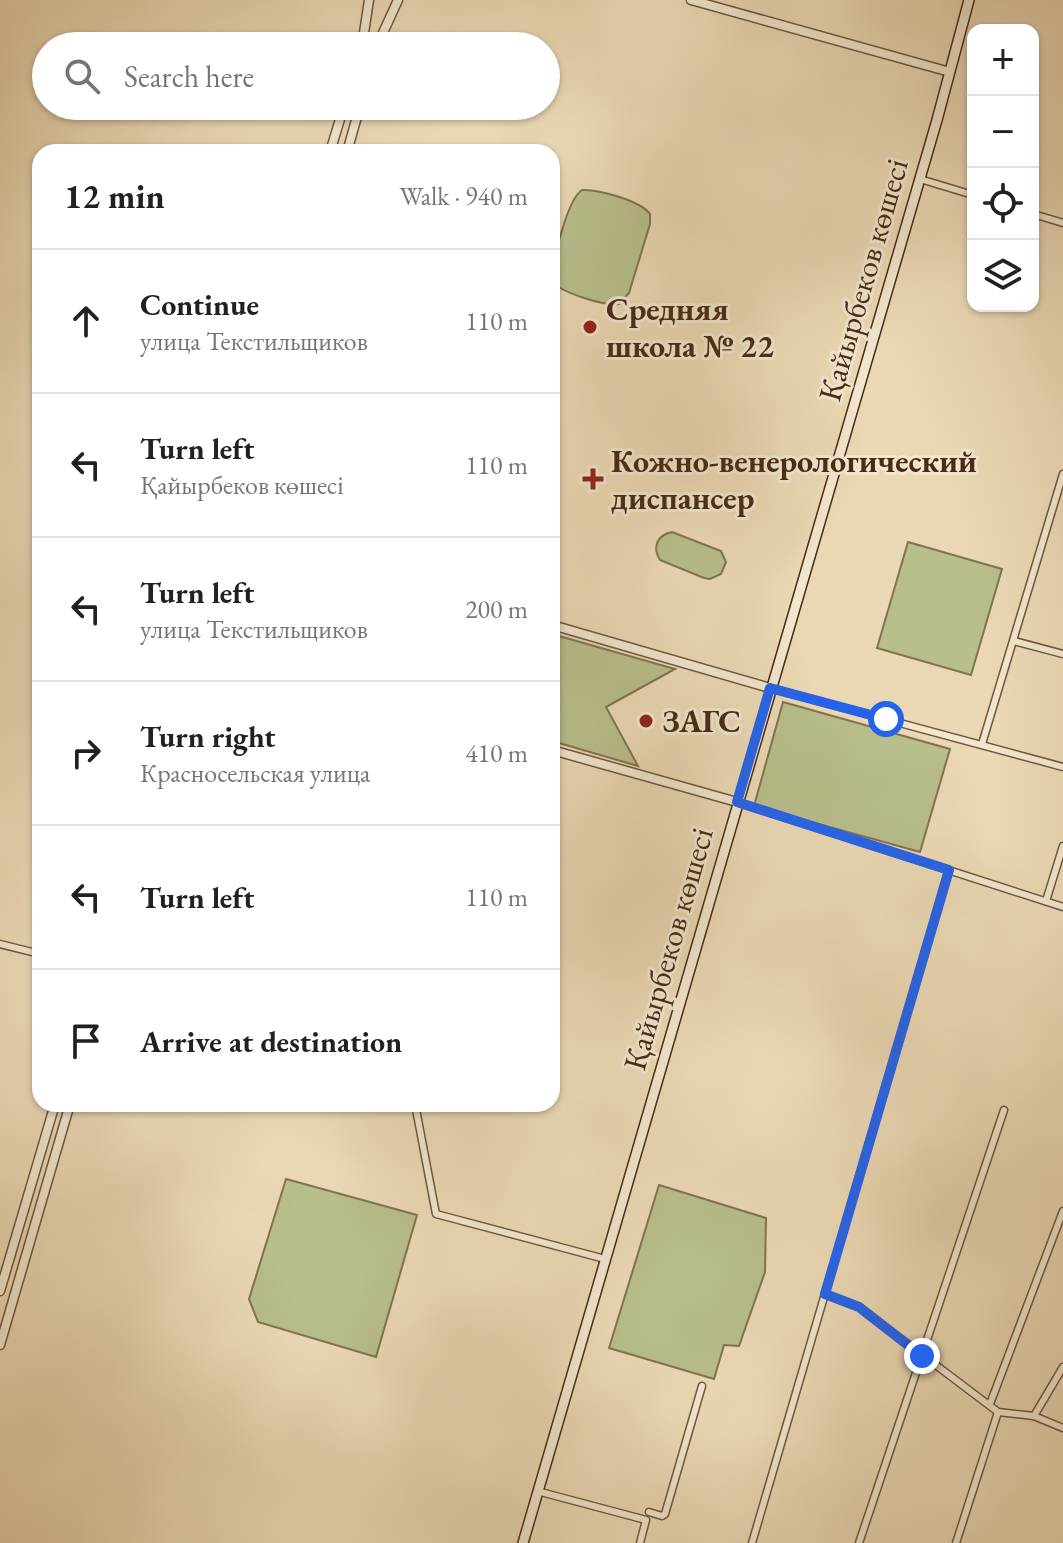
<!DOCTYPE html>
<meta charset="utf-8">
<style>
:root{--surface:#fff;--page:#f2f2f2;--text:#202124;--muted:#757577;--line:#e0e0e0}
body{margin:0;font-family:"EB Garamond",serif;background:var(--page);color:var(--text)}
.controls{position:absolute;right:24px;top:24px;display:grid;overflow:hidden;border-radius:16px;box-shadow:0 2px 6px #0004}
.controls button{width:72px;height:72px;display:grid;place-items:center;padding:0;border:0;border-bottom:2px solid var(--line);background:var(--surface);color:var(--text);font:40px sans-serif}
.stop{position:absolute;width:24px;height:24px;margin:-18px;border:6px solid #2563eb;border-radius:50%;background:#fff}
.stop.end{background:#2563eb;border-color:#fff;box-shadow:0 2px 8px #0008}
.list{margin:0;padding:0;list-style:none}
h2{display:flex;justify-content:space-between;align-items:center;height:104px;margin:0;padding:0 32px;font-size:34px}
h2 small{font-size:26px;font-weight:400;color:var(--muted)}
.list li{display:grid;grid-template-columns:52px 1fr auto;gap:24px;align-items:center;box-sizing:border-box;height:144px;padding:0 32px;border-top:2px solid var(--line)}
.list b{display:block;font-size:30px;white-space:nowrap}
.list p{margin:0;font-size:26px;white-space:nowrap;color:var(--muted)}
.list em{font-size:26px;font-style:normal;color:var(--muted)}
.icon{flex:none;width:44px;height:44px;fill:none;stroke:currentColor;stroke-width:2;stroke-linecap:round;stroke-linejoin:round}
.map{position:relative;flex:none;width:1063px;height:1543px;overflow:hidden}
.search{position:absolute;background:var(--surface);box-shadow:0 2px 6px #0004;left:32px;top:32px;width:528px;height:88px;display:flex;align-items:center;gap:20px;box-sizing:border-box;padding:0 28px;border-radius:44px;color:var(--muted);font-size:30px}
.panel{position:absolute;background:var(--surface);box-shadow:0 2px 6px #0004;left:32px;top:144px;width:528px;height:968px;border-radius:24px}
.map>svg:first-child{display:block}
.green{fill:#b8be8c;stroke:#807451;stroke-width:2}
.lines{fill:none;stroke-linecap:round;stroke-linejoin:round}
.minor-casing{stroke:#70563e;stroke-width:9}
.tertiary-casing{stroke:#70563e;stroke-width:11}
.secondary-casing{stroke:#482a16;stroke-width:12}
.minor{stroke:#f1e6ce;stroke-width:6}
.tertiary{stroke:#f1e6ce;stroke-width:8}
.secondary{stroke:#f1e6ce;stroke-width:9}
.route{stroke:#2563eb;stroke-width:10}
.poi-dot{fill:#8f2418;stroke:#f1e6ce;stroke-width:3}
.labels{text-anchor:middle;stroke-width:6;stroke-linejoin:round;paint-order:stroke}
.street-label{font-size:32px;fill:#482a16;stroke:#f1e6ce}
.poi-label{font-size:32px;font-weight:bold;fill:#482a16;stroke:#f1e6ce;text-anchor:start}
</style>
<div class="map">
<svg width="1063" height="1543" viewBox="0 0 1063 1543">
<rect width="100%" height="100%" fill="#ead8b4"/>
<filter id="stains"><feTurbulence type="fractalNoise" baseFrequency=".0025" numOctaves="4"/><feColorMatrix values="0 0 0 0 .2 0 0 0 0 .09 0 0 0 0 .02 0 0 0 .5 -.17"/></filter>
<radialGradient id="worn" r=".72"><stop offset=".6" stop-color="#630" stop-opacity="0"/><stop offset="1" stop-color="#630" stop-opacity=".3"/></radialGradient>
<g class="green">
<path d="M582,190c16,-1 59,11 68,24v10l-21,69 -10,11c-15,2 -58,-11 -67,-23 0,-19 15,-81 30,-91z"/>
<path d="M672,532l49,19 5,11 -5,12 -11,5 -6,-1 -44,-18c-8,-13 -3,-25 12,-28z"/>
<path d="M908,542l94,27 -31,106 -94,-27z"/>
<path d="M552,634l123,35 -69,38 32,59 -86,-25z"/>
<path d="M783,702l167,47 -30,103 -166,-46z"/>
<path d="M286,1179l131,36 -41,142 -118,-35 -9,-23z"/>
<path d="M659,1185l107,33 -1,54 -26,74 -15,-1 -10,34 -105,-31z"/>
</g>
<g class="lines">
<defs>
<g id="minor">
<path d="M920,179l53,16"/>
<path d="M1033,214l30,9"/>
<path d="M1014,641l49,13"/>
<path d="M770,688l293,79"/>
<path d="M982,744l81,-270"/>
<path d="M737,802l326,105"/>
<path d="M1046,901l17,-55"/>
<path d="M0,944l40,10"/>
<path d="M415,1104l21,110 169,45"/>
<path d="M825,1294l34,13 139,105 36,4 29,12"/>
<path d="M990,1404l73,-193"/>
<path d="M1034,1416l29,-49"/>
<path d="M537,1491l109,29 -6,23"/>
<path d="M649,1512l13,4 3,-2 37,-128"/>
<path d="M752,1543l197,-673"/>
<path d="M859,1543l145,-433"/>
<path d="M956,1543l42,-131"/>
</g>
<g id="tertiary">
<path d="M691,0l259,72"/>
<path d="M362,46l7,-46"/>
<path d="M377,46l21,-46"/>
<path d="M330,152l14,-46"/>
<path d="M347,152l13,-46"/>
<path d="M552,625l218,63"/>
<path d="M552,750l185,52"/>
<path d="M0,1291l55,-187"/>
<path d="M0,1345l70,-241"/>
</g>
<path id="secondary" d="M523,1543l414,-1423 32,-120"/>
</defs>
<use href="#minor" class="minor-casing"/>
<use href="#tertiary" class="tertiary-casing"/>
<use href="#secondary" class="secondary-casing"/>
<use href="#minor" class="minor"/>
<use href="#tertiary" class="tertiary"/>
<use href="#secondary" class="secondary"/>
</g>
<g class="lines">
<path class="route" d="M886,719l-116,-31 -33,114 212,68 -124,424 34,13 63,49"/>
</g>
<g class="poi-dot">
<circle cx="590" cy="327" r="8"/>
<path d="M589 467h8v8h8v8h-8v8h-8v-8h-8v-8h8z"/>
<circle cx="646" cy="721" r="8"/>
</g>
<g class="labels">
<g class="street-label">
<text transform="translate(863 280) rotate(-74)" y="11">Қайырбеков көшесі</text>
<text transform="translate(668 949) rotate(-74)" y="11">Қайырбеков көшесі</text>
</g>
<g class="poi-label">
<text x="606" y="320">Средняя<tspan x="606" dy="37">школа № 22</tspan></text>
<text x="611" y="472">Кожно-венерологический<tspan x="611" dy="37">диспансер</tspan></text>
<text x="662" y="732">ЗАГС</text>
</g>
</g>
<rect width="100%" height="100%" filter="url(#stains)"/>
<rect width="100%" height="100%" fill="url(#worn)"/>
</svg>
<div class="controls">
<button>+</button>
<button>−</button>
<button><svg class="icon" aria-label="locate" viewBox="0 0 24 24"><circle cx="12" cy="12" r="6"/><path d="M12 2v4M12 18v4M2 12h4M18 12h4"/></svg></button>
<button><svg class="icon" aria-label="layers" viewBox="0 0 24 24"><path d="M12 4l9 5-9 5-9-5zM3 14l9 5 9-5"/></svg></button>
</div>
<div class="stop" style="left:886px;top:719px"></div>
<div class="stop end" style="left:922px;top:1356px"></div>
<div class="search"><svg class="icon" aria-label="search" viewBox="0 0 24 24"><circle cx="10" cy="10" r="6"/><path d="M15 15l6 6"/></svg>Search here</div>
<section class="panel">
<h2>12 min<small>Walk · 940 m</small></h2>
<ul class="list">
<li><svg class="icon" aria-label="ahead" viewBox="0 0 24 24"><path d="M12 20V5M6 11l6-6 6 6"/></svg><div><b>Continue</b><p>улица Текстильщиков</p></div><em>110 m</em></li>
<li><svg class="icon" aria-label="left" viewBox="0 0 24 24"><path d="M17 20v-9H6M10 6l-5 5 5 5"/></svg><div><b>Turn left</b><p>Қайырбеков көшесі</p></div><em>110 m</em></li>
<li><svg class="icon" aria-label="left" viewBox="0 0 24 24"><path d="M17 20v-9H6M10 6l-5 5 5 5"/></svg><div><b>Turn left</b><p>улица Текстильщиков</p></div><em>200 m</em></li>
<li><svg class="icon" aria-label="right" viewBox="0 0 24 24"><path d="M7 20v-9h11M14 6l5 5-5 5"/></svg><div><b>Turn right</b><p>Красносельская улица</p></div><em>410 m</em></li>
<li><svg class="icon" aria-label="left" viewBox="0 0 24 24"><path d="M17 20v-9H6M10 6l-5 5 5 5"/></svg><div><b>Turn left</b></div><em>110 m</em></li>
<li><svg class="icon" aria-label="arrive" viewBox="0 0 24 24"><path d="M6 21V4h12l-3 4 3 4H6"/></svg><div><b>Arrive at destination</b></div></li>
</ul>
</section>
</div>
